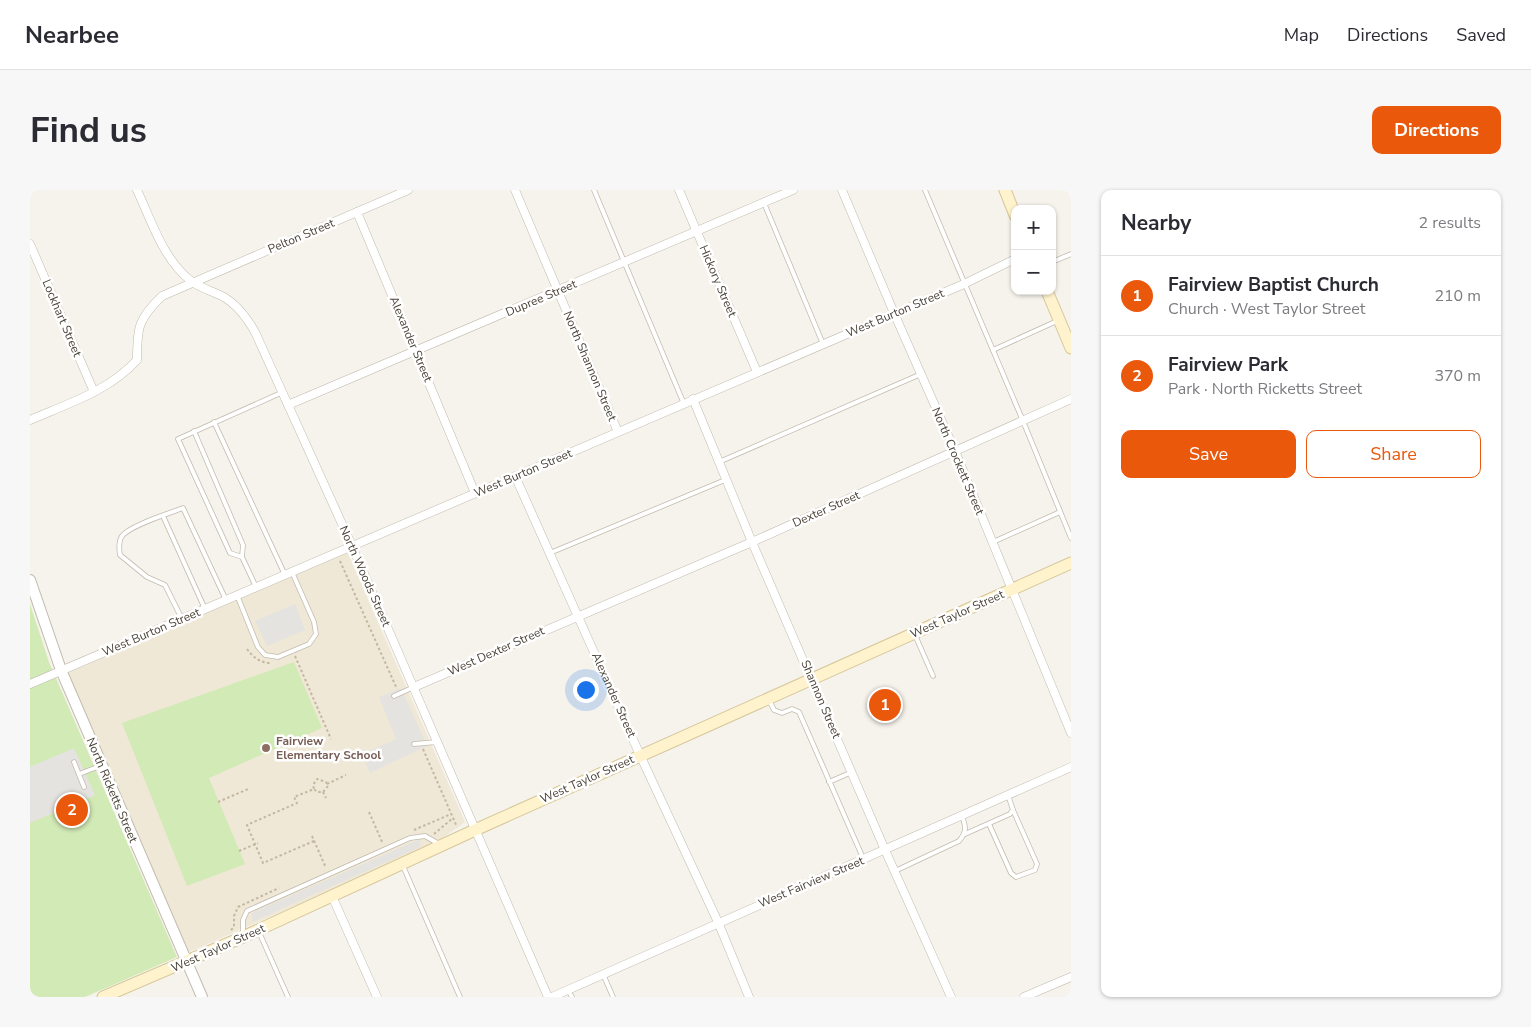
<!DOCTYPE html>
<meta charset="utf-8">
<style>
:root{--surface:#fff;--page:#f7f7f7;--text:#2b2b33;--muted:#7c7c81;--line:#e1e1e2;--accent:#ea580c}
body{margin:0;font-family:"Nunito Sans",sans-serif;background:var(--page);color:var(--text)}
.controls{position:absolute;right:15px;top:15px;display:grid;overflow:hidden;border-radius:10px;box-shadow:0 1px 4px #0004}
.controls button{width:45px;height:45px;display:grid;place-items:center;padding:0;border:0;border-bottom:1px solid var(--line);background:var(--surface);color:var(--text);font:25px sans-serif}
.you{position:absolute;left:555px;top:499px;width:18px;height:18px;margin:-12px;border:4px solid #fff;border-radius:50%;background:#1a73e8;box-shadow:0 0 0 8px #1a73e833}
.badge{display:grid;place-items:center;width:32px;height:32px;border-radius:50%;background:var(--accent);color:#fff;font-size:16px;font-weight:700}
.pin{position:absolute;translate:-50% -50%;border:2px solid #fff;box-shadow:0 1px 5px #0006}
.list{margin:0;padding:0;list-style:none}
h2{display:flex;justify-content:space-between;align-items:center;height:65px;margin:0;padding:0 20px;font-size:21px}
h2 small{font-size:16px;font-weight:400;color:var(--muted)}
.list li{display:grid;grid-template-columns:32px 1fr auto;gap:15px;align-items:center;box-sizing:border-box;height:80px;padding:0 20px;border-top:1px solid var(--line)}
.list b{display:block;font-size:19px;white-space:nowrap}
.list p{margin:0;font-size:16px;white-space:nowrap;color:var(--muted)}
.list em{font-size:16px;font-style:normal;color:var(--muted)}
.actions{display:flex;gap:10px;padding:15px 20px}
.actions a{flex:1;padding:11px 0;border:1px solid var(--accent);border-radius:10px;text-align:center;font-size:18px;color:var(--accent)}
.actions .main{background:var(--accent);color:#fff}
.map{position:relative;flex:none;width:1041px;height:807px;overflow:hidden;border-radius:10px}
header{display:flex;align-items:center;gap:30px;box-sizing:border-box;height:70px;padding:0 25px;background:var(--surface);border-bottom:1px solid var(--line)}
header strong{font-size:24px}
nav{display:flex;gap:28px;margin-inline-start:auto;font-size:18px}
.intro{display:flex;align-items:center;justify-content:space-between;box-sizing:border-box;height:120px;padding:0 30px}
h1{margin:0;font-size:35px}
.button{padding:12px 22px;border-radius:10px;background:var(--accent);color:#fff;font-size:18px;font-weight:700}
main{display:flex;gap:30px;padding:0 30px}
aside{flex:1;background:var(--surface);border-radius:10px;box-shadow:0 1px 4px #0004}
.map>svg:first-child{display:block}
.education{fill:#efe8d6}
.green{fill:#d2eab5}
.parking{fill:#e5e3e0}
.lines{fill:none;stroke-linecap:round;stroke-linejoin:round}
.service-casing{stroke:#c2bbae;stroke-width:5.5}
.minor-casing{stroke:#c2bbae;stroke-width:9}
.tertiary-casing{stroke:#c2bbae;stroke-width:12}
.secondary-casing{stroke:#d6c79b;stroke-width:13}
.path{stroke:#c4b79f;stroke-width:2;stroke-dasharray:2.5 2.5;stroke-linecap:butt}
.service{stroke:#fff;stroke-width:4}
.minor{stroke:#fff;stroke-width:8}
.tertiary{stroke:#fff;stroke-width:10}
.secondary{stroke:#fff3cd;stroke-width:11}
.education-dot{fill:#8d6e63;stroke:#fff;stroke-width:2}
.labels{text-anchor:middle;stroke-width:5;stroke-linejoin:round;paint-order:stroke}
.street-label{font-size:12px;fill:#4b4439;stroke:#fff}
.education-label{font-size:12px;font-weight:bold;fill:#785e54;stroke:#fff;text-anchor:start}
</style>
<header>
<strong>Nearbee</strong>
<nav><a>Map</a><a>Directions</a><a>Saved</a></nav>
</header>
<div class="intro"><h1>Find us</h1><a class="button">Directions</a></div>
<main>
<div class="map">
<svg width="1041" height="807" viewBox="0 0 1041 807">
<rect width="100%" height="100%" fill="#f6f3ec"/>
<path class="education" d="M317,361l118,271 -35,25 -241,105 -121,-279z"/>
<g class="green">
<path d="M0,414l19,58 128,295 -92,40h-55z"/>
<path d="M264,472l28,66 -113,50 36,86 -58,22 -65,-163z"/>
</g>
<g class="parking">
<path d="M265,414l10,26 -38,16 -12,-25z"/>
<path d="M371,498l26,58 -57,27 -8,-19 34,-15 -17,-42z"/>
<path d="M44,558l21,47 -65,28v-56z"/>
<path d="M390,649v8l-168,75v-9z"/>
</g>
<g class="lines">
<defs>
<g id="service">
<path d="M564,0l90,214"/>
<path d="M895,0l98,231 48,117"/>
<path d="M734,13l59,141"/>
<path d="M1022,72l19,-8"/>
<path d="M963,160l64,-29"/>
<path d="M184,232l71,153"/>
<path d="M164,241l49,114 -1,12"/>
<path d="M689,272l202,-88"/>
<path d="M133,326l42,93"/>
<path d="M963,352l67,-30"/>
<path d="M520,363l175,-73"/>
<path d="M226,397l-14,-30 -12,-4 -52,-114 105,-47"/>
<path d="M207,405l21,52 7,8 13,2 31,-13 7,-10 -2,-12 -22,-50"/>
<path d="M152,429l-17,-34 -18,-8 -27,-22c-1,-6 -2,-13 2,-19 9,-11 46,-22 61,-28l43,92"/>
<path d="M885,445l18,41"/>
<path d="M364,506l20,-9"/>
<path d="M739,510l5,10 8,3 10,-4 7,3 64,146"/>
<path d="M384,554l23,-2"/>
<path d="M44,572l10,25"/>
<path d="M49,584l21,-8"/>
<path d="M799,592l23,-10"/>
<path d="M959,634l22,49 5,4 19,-7 2,-6 -24,-54"/>
<path d="M935,644l45,-20 3,-4 -5,-15"/>
<path d="M373,676l57,131"/>
<path d="M865,681l64,-30c8,-9 7,-14 3,-25"/>
<path d="M229,742l29,65"/>
<path d="M213,745v-15l4,-9 163,-73 15,-2 14,8"/>
<path d="M573,784l10,23"/>
<path d="M538,800l4,7"/>
</g>
<g id="minor">
<path d="M107,0c15,32 26,69 54,91 9,7 21,10 31,15 15,8 25,22 33,36l97,214 196,451"/>
<path d="M485,0l103,242"/>
<path d="M649,0l78,182"/>
<path d="M812,0l52,123 61,138 116,282"/>
<path d="M327,22l118,281"/>
<path d="M0,54l64,148"/>
<path d="M663,209l59,143 133,308 66,147"/>
<path d="M258,215l505,-215"/>
<path d="M0,230c37,-16 79,-29 107,-60 0,-32 1,-41 25,-64l246,-106"/>
<path d="M485,286l125,279 78,167 31,75"/>
<path d="M0,494l934,-400 51,-25"/>
<path d="M384,497l338,-145 319,-143"/>
<path d="M302,706l45,101"/>
<path d="M522,807c172,-78 346,-153 519,-230"/>
<path d="M994,807l47,-20"/>
</g>
<path id="tertiary" d="M0,390l31,90 141,327"/>
<g id="secondary">
<path d="M975,0l10,25"/>
<path d="M1017,101l24,57"/>
<path d="M73,807l140,-60 232,-107 596,-267"/>
</g>
</defs>
<use href="#service" class="service-casing"/>
<use href="#minor" class="minor-casing"/>
<use href="#tertiary" class="tertiary-casing"/>
<use href="#secondary" class="secondary-casing"/>
<g class="path">
<path d="M310,371l57,128"/>
<path d="M217,459c6,8 13,14 24,14"/>
<path d="M265,466l36,83"/>
<path d="M393,559l34,78"/>
<path d="M297,594l19,-9"/>
<path d="M293,602l3,6"/>
<path d="M188,612l30,-13"/>
<path d="M339,622l14,32"/>
<path d="M384,640l37,-16"/>
<path d="M404,644l19,-16"/>
<path d="M282,646l14,32"/>
<path d="M284,651l-51,22 -16,-38 50,-22 -3,-6 20,-8 -1,-4 4,-6 9,3 2,4 -5,6h-6l-3,-3"/>
<path d="M209,661l19,-8"/>
<path d="M201,740l3,-3v-11l4,-9 41,-19"/>
</g>
<use href="#service" class="service"/>
<use href="#minor" class="minor"/>
<use href="#tertiary" class="tertiary"/>
<use href="#secondary" class="secondary"/>
</g>
<circle class="education-dot" cx="236" cy="558" r="5"/>
<g class="labels">
<g class="street-label">
<text transform="translate(271 46) rotate(-23)" y="4">Pelton Street</text>
<text transform="translate(688 91) rotate(67)" y="4">Hickory Street</text>
<text transform="translate(511 108) rotate(-23)" y="4">Dupree Street</text>
<text transform="translate(865 123) rotate(-23)" y="4">West Burton Street</text>
<text transform="translate(32 128) rotate(67)" y="4">Lockhart Street</text>
<text transform="translate(381 149) rotate(67)" y="4">Alexander Street</text>
<text transform="translate(560 176) rotate(67)" y="4">North Shannon Street</text>
<text transform="translate(928 271) rotate(67)" y="4">North Crockett Street</text>
<text transform="translate(493 283) rotate(-23)" y="4">West Burton Street</text>
<text transform="translate(796 319) rotate(-24)" y="4">Dexter Street</text>
<text transform="translate(335 386) rotate(66)" y="4">North Woods Street</text>
<text transform="translate(927 424) rotate(-24)" y="4">West Taylor Street</text>
<text transform="translate(121 442) rotate(-23)" y="4">West Burton Street</text>
<text transform="translate(466 461) rotate(-24)" y="4">West Dexter Street</text>
<text transform="translate(584 505) rotate(66)" y="4">Alexander Street</text>
<text transform="translate(791 509) rotate(67)" y="4">Shannon Street</text>
<text transform="translate(557 589) rotate(-24)" y="4">West Taylor Street</text>
<text transform="translate(82 600) rotate(67)" y="4">North Ricketts Street</text>
<text transform="translate(781 692) rotate(-23)" y="4">West Fairview Street</text>
<text transform="translate(188 758) rotate(-24)" y="4">West Taylor Street</text>
</g>
<g class="education-label">
<text x="246" y="555">Fairview<tspan x="246" dy="14">Elementary School</tspan></text>
</g>
</g>
</svg>
<div class="controls">
<button>+</button>
<button>−</button>
</div>
<div class="you"></div>
<div class="pin badge" style="left:855px;top:515px">1</div>
<div class="pin badge" style="left:42px;top:620px">2</div>
</div>
<aside>
<h2>Nearby<small>2 results</small></h2>
<ul class="list">
<li><span class="badge">1</span><div><b>Fairview Baptist Church</b><p>Church · West Taylor Street</p></div><em>210 m</em></li>
<li><span class="badge">2</span><div><b>Fairview Park</b><p>Park · North Ricketts Street</p></div><em>370 m</em></li>
</ul>
<div class="actions"><a class="main">Save</a><a>Share</a></div>
</aside>
</main>
